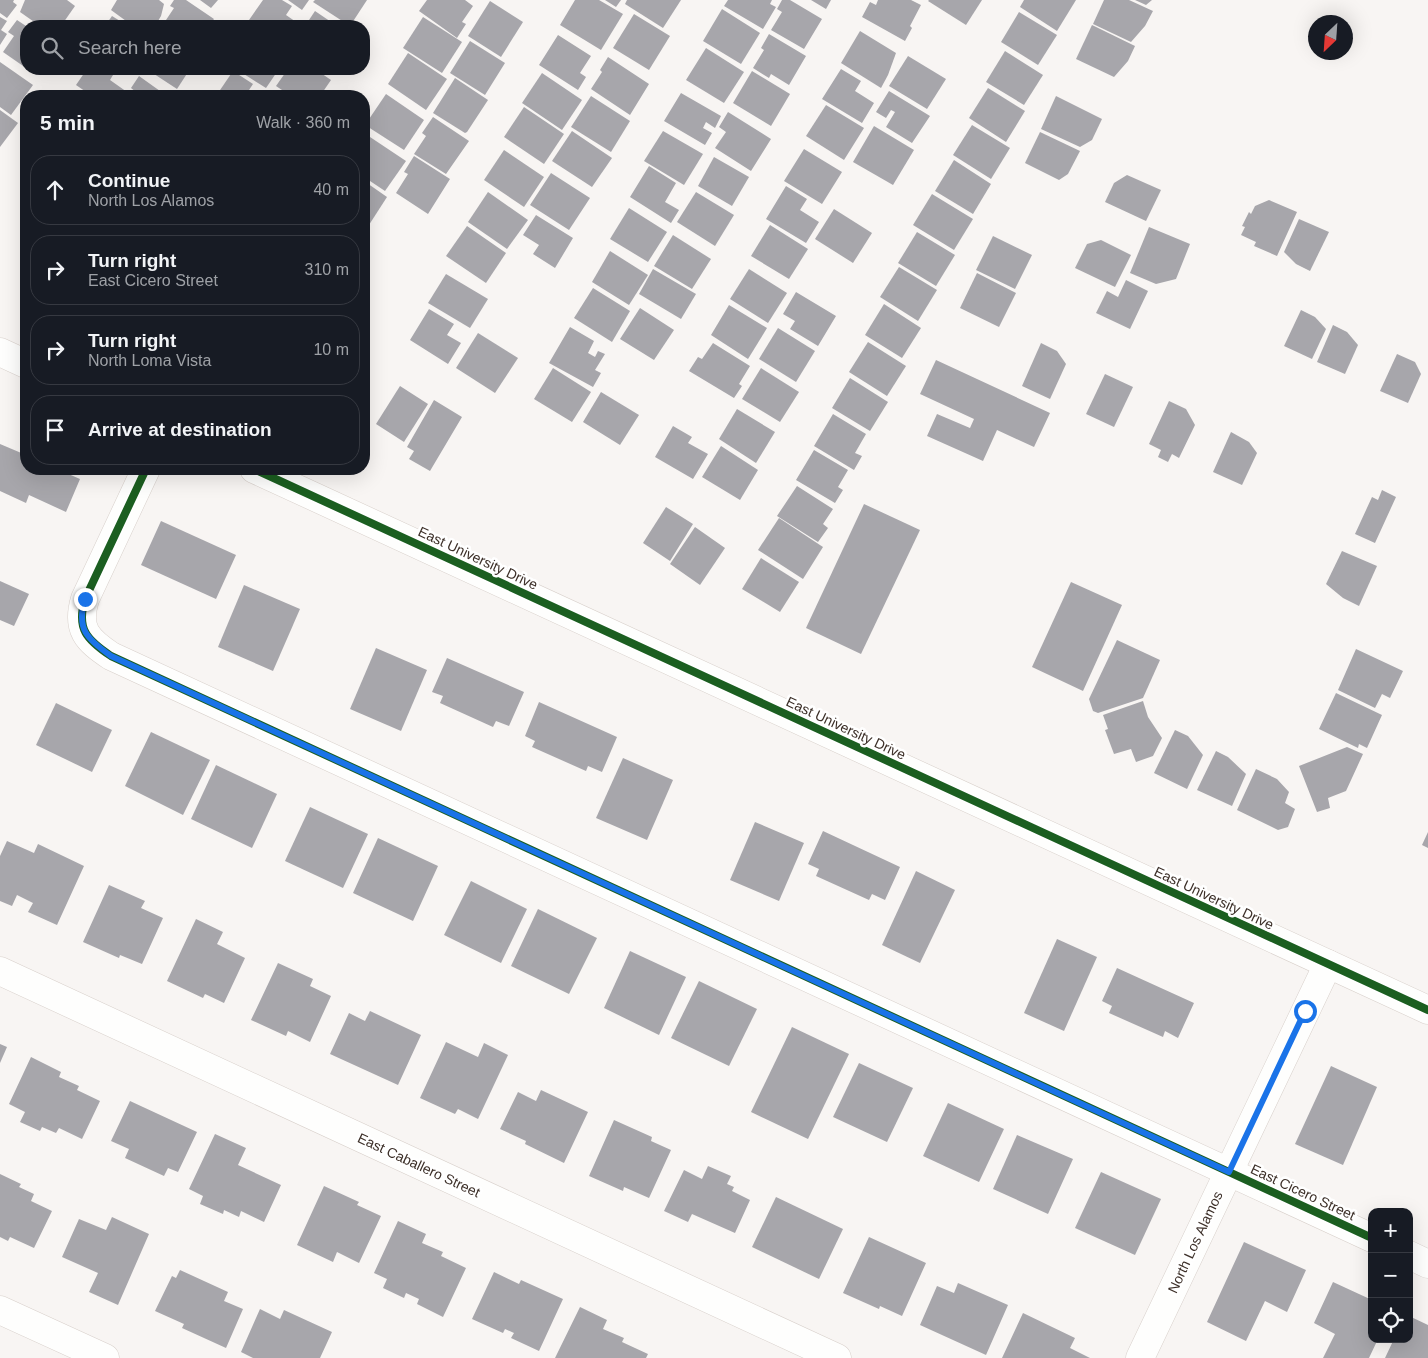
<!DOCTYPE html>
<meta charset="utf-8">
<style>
:root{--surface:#171b24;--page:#20242c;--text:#f1f3f6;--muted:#9ea1a6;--line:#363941}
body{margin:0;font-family:Helvetica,sans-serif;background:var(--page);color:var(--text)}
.controls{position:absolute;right:15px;bottom:15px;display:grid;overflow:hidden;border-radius:10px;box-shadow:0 5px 20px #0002}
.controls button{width:45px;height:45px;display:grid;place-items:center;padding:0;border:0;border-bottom:1px solid var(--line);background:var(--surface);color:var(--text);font:25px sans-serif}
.compass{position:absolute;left:1308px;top:15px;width:45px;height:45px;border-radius:50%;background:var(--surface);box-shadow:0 5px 20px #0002;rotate:205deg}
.stop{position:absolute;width:15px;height:15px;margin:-11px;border:4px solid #1a73e8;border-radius:50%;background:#fff}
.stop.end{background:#1a73e8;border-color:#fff;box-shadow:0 1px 5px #0008}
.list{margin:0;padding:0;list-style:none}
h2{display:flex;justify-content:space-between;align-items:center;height:65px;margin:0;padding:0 20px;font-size:21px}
h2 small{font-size:16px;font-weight:400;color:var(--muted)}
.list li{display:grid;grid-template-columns:32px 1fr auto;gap:15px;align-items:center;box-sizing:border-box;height:70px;margin:0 10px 10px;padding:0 10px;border:1px solid var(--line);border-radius:20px}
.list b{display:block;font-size:19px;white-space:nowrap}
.list p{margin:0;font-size:16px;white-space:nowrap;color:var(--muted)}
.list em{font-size:16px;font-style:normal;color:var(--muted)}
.icon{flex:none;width:28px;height:28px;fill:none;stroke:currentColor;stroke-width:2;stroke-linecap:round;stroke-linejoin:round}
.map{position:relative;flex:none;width:1428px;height:1358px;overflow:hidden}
.search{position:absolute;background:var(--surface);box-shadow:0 5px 20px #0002;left:20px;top:20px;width:350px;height:55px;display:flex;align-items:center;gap:12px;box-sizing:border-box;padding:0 18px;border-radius:20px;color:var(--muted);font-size:19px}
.panel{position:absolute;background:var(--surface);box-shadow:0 5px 20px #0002;left:20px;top:90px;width:350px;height:385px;border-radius:20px}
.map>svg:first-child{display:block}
.building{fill:#a7a6ab}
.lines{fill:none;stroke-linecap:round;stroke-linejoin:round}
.minor-casing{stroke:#d8d0cb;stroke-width:29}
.secondary-casing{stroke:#d8d0cb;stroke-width:29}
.minor{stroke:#fefefd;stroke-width:28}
.secondary{stroke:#fefefd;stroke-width:28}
.cycleway-casing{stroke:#fff;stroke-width:11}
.cycleway{stroke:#1b5e20;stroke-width:8}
.route{stroke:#1a73e8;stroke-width:6}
.labels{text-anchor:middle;stroke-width:5;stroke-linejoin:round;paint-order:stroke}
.street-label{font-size:14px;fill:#3c2f28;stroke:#fff}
</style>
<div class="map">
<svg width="1428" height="1358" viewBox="0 0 1428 1358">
<rect width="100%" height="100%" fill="#f8f5f3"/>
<g class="building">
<path d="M0,0h14l-1,2 4,3 -10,13 -7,-5z"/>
<path d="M25,0h42l8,6 -14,20h-21l-20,-14z"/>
<path d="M117,0h42l5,4 -3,12 -6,10h-22l-22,-16z"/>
<path d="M174,0h12l28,19 -5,7h-47l12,-18 -4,-2z"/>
<path d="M200,0h18l-7,8z"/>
<path d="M263,0h19l10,6 -6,9 13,9 -1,2h-40l-9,-6z"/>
<path d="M288,0h21l-7,10z"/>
<path d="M315,0h52l-17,26 -37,-24z"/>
<path d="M427,0h38l8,6 -11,16 4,2 -9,14 -38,-27z"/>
<path d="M575,0h24l24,14 -22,36 -41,-25z"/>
<path d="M605,0h16l-5,7z"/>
<path d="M627,0h54l-18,28 -38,-24z"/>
<path d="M728,0h44l-2,4 6,3 -13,22 -39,-23z"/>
<path d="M782,0h8l32,19 -18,30 -33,-19 11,-18 -5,-3z"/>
<path d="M811,0h20l-5,9z"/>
<path d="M878,0h33l10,5 -11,21 2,2 -7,13 -43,-24 8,-15 6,3z"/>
<path d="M929,0h53l-16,25 -38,-24z"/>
<path d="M1024,0h52l-19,31 -37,-24z"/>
<path d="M1104,0h25l24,11 -8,15 -14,16 -38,-18z"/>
<path d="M1135,0h17l-6,5z"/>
<path d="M490,1l33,21 -22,35 -33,-21z"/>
<path d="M722,9l38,24 -19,31 -38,-23z"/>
<path d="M315,11l22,15h-32z"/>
<path d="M1019,12l38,23 -19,30 -37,-23z"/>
<path d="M634,14l36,22 -21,34 -36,-22z"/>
<path d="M112,16l16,10h-23z"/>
<path d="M0,17l7,4 -6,9 6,4 -7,11z"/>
<path d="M423,17l39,25 -20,31 -39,-25z"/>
<path d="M17,20l9,6v42l-23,-16 11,-16 -6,-4z"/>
<path d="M1092,25l43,21 -7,15 -14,16 -38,-18z"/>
<path d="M860,31l36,22 -8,22 -7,13 -40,-25z"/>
<path d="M769,34l37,22 -17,29 -18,-11 -2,4 -16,-10 11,-18 -3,-2z"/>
<path d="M558,35l33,21 -11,17 6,4 -8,13 -39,-25z"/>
<path d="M470,41l35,22 -20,32 -35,-22z"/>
<path d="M706,48l38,24 -20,31 -38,-23z"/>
<path d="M1005,51l38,24 -19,30 -38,-23z"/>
<path d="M408,53l39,26 -21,31 -38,-26z"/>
<path d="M908,56l38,23 -19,30 -38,-23z"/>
<path d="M608,57l41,27 -19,31 -39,-26 11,-17 -2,-2z"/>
<path d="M0,62l33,23 -22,30 -11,-8z"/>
<path d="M87,69h27l2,1 -6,10 17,12 -4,4h-31l-16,-11z"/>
<path d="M149,69h41l-13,20 -29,-19z"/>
<path d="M236,69h43l-13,19z"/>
<path d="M288,69h27l16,11 -11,16h-29l-15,-10z"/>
<path d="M841,69l20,12 -6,10 19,12 -12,20 -40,-24z"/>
<path d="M233,71l20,13 -8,12h-29z"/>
<path d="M752,71l38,23 -19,32 -38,-23z"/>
<path d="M542,73l40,27 -20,30 -40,-27z"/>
<path d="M139,76l28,20h-34l3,-4 -5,-4z"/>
<path d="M455,78l33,22 -21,32 -2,1 -32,-20z"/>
<path d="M988,88l37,23 -19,31 -37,-24z"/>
<path d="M889,91l41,25 -18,27 -26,-16 9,-15 -4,-2 -5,8 -10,-6z"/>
<path d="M681,93l40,23 -6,12 -9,-6 -3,6 9,5 -7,12 -41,-24z"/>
<path d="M386,94l38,26 -20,30 -39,-25z"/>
<path d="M591,96l39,25 -19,31 -40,-25z"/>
<path d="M1056,96l46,23 -10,21 -12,7 -39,-18z"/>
<path d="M826,105l38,23 -20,32 -38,-24z"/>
<path d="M524,107l40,27 -20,30 -40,-27z"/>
<path d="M0,110l18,13 -18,24z"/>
<path d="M728,112l43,27 -20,32 -36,-23 11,-16 -7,-5z"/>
<path d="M433,117l36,24 -23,33 -32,-20 12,-18 -4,-3z"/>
<path d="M972,125l38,23 -19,31 -38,-24z"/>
<path d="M874,126l40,24 -21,35 -40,-23z"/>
<path d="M572,131l40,27 -20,29 -40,-26z"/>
<path d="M663,131l40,23 -19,31 -40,-24z"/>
<path d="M1040,132l40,19 -12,23 -9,6 -34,-17z"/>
<path d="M367,135l39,26 -21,30 -21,-14v-37z"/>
<path d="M804,149l38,23 -20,32 -38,-23z"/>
<path d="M504,150l40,27 -20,30 -40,-27z"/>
<path d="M414,156l36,23 -22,35 -32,-21 12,-19 -4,-2z"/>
<path d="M714,157l35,20 -17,29 -34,-20z"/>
<path d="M954,160l37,24 -18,30 -38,-23z"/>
<path d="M649,166l27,17 -11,19 14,8 -8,13 -41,-26z"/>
<path d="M551,173l39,25 -21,32 -39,-25z"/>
<path d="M1127,175l34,15 -15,31 -41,-19 9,-19z"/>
<path d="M364,181l23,16 -20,31 -3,-2z"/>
<path d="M786,186l21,13 -7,11 19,12 -13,21 -40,-24z"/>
<path d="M488,192l40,28 -21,29 -39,-27z"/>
<path d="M696,192l38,23 -19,31 -38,-24z"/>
<path d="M932,194l41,25 -19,31 -41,-25z"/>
<path d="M1269,200l28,12 -20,44 -23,-10 2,-4 -15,-7 4,-8 -3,-1 7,-14 2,2 4,-8z"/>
<path d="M629,208l38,24 -19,30 -38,-23z"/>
<path d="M834,209l38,24 -19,30 -38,-24z"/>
<path d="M536,215l37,23 -18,30 -22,-14 6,-9 -16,-10z"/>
<path d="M1299,219l30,13 -19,39 -14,-7 -12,-12z"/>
<path d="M770,225l38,24 -19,30 -38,-23z"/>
<path d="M467,226l39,27 -20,30 -40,-27z"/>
<path d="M1149,227l41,17 -14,35 -20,5 -26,-11z"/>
<path d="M917,232l38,23 -19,31 -38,-23z"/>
<path d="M673,235l38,24 -19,30 -38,-23z"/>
<path d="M993,236l39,19 -17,34 -39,-19z"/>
<path d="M1101,240l30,15 -16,32 -40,-19 12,-24z"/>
<path d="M610,251l38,24 -19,30 -37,-23z"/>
<path d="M899,267l38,23 -19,31 -38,-24z"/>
<path d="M653,269l43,25 -15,25 -42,-25z"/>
<path d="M749,269l38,24 -19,30 -38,-24z"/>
<path d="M977,273l39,20 -17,34 -39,-19z"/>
<path d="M446,274l42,25 -18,29 -42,-25z"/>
<path d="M1126,280l22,11 -18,38 -34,-16 11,-22 11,6z"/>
<path d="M593,288l37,23 -18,31 -38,-24z"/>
<path d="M796,292l40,24 -18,30 -28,-17 5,-8 -12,-7z"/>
<path d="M884,304l37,24 -19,30 -37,-23z"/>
<path d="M729,305l38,23 -19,31 -37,-24z"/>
<path d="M640,308l34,22 -20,30 -34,-21z"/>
<path d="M429,309l25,15 -7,11 14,8 -13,21 -38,-24z"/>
<path d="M1301,310l14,7 11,12 -14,30 -28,-13z"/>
<path d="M1333,325l14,7 11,13 -13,29 -28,-12z"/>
<path d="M570,327l24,14 -6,12 7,4 3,-6 7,3 -10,16 6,3 -8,14 -44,-24z"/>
<path d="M778,328l37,23 -19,31 -37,-23z"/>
<path d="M478,333l40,25 -23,35 -39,-25z"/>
<path d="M868,342l38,24 -19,30 -38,-24z"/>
<path d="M713,343l37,23 -11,18 3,2 -8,12 -45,-27 9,-14 4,2z"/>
<path d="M1041,343l16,8 9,13 -16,35 -28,-13z"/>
<path d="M1397,354l18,8 6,12 -13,29 -28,-12z"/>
<path d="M936,360l114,53 -16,34 -37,-17 -14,31 -56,-25 10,-22 33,14 4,-9 -54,-25z"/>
<path d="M553,368l38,24 -19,30 -38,-23z"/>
<path d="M761,368l38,24 -19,30 -38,-23z"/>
<path d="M1105,374l28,13 -19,40 -28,-13z"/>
<path d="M850,378l38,24 -18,29 -38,-23z"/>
<path d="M400,386l28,18 -24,38 -28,-18z"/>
<path d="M601,392l38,23 -19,30 -37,-23z"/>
<path d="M434,400l28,17 -32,54 -21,-12 5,-8 -7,-4z"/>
<path d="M1169,401l17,8 9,16 -16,33 -7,-4 -4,8 -10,-5 3,-7 -12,-6z"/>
<path d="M737,409l38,23 -19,31 -37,-24z"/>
<path d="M833,414l33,20 -11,19 7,3 -8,14 -40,-24z"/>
<path d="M673,426l19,11 -4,6 20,11 -15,25 -38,-22z"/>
<path d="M1231,432l18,10 8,11 -15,32 -29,-13z"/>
<path d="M0,444l26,11v14h31l23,10 -14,33 -37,-17 -3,8 -26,-12z"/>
<path d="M721,446l37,24 -18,30 -38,-23z"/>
<path d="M814,450l34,20 -10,17 5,3 -8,13 -39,-23z"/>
<path d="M797,486l36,23 -10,15 5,4 -10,14 -41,-26z"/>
<path d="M1382,490l14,7 -21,46 -20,-9 17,-37 6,3z"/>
<path d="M864,504l56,26 -59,124 -55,-26z"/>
<path d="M666,507l27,17 -23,37 -27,-18z"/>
<path d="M779,518l44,29 -20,32 -45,-29z"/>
<path d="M161,521l75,34 -20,44 -75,-34z"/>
<path d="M695,527l30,21 -25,37 -30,-21z"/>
<path d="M1342,551l35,15 -18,40 -16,-8 -17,-14z"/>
<path d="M761,558l38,24 -19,30 -38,-23z"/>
<path d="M0,581l29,13 -15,32 -14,-6z"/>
<path d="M1071,582l51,23 -39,86 -51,-24z"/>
<path d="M244,585l56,24 -27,62 -55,-24z"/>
<path d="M1117,640l43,20 -17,38 -45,15 -5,-2 -4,-12z"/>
<path d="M376,648l51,22 -26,61 -51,-22z"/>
<path d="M1356,649l47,22 -13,27 -8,-4 -7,14 -37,-18z"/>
<path d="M447,658l77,34 -15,34 -13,-5 -3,6 -53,-24 3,-7 -11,-4z"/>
<path d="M1336,693l46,22 -15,33 -8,-4 -1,4 -39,-19z"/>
<path d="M1143,701l5,16 14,21 -9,18 -17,6 -5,-13 -17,5 -9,-24 3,-1 -5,-14z"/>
<path d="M539,702l78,35 -15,35 -14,-6 -2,5 -54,-24 3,-6 -10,-5z"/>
<path d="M56,703l56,27 -20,42 -56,-27z"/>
<path d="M1175,730l13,6 15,19 -16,34 -33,-16z"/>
<path d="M151,732l59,28 -27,55 -58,-29z"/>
<path d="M1347,747l16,7 -17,37 -18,7 2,10 -13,4 -18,-46z"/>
<path d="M1216,751l12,6 18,17 -14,32 -35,-16z"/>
<path d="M623,758l50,22 -26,60 -51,-22z"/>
<path d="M216,765l61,29 -25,54 -61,-29z"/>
<path d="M1256,769l21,10 12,13 -4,11 10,6 -7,18 -10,3 -41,-20z"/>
<path d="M310,807l58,27 -25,54 -58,-27z"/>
<path d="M755,822l49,21 -25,58 -49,-21z"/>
<path d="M823,831l77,36 -15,33 -13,-6 -3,6 -53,-24 3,-7 -11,-5z"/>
<path d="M1428,832v16l-6,-3z"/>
<path d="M378,838l60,28 -25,55 -60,-28z"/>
<path d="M7,841l27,12 4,-9 46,22 -27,59 -29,-13 5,-9 -16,-8 -5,11 -12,-5v-45z"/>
<path d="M916,871l39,19 -35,73 -38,-18z"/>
<path d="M471,881l56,28 -26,54 -57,-28z"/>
<path d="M109,885l36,16 -4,7 22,10 -21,46 -22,-9 -1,3 -36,-16z"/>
<path d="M538,909l59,29 -28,56 -58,-28z"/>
<path d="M196,919l27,13 -6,12 28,14 -21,45 -19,-9 -2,4 -36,-17z"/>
<path d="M1057,939l40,18 -33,74 -40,-18z"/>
<path d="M630,951l56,26 -27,58 -55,-27z"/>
<path d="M278,963l35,16 -3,7 21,10 -21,46 -22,-11 -2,5 -35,-16z"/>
<path d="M1117,968l77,35 -16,35 -13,-7 -2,6 -54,-24 3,-7 -10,-5z"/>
<path d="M699,981l58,28 -28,57 -58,-28z"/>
<path d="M370,1011l51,24 -23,50 -68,-31 19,-41 16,8z"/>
<path d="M792,1027l57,27 -41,85 -57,-27z"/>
<path d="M446,1042l32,15 6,-14 24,12 -30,64 -20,-10 -3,5 -35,-16z"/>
<path d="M0,1044l7,3 -7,16z"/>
<path d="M31,1057l30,15 -2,5 20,9 -2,4 23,11 -18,38 -23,-11 -3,5 -14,-6 -2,4 -20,-9 5,-10 -16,-8z"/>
<path d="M859,1063l54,25 -26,54 -54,-25z"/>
<path d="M1331,1066l46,21 -34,78 -48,-21z"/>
<path d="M541,1090l47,22 -24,51 -39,-19 1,-3 -26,-12 18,-37 18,9z"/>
<path d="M130,1101l67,31 -19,40 -10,-4 -4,8 -39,-18 4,-9 -18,-8z"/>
<path d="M948,1103l56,26 -25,53 -56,-26z"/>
<path d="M614,1120l38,17 -1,4 20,9 -22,48 -25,-11 -1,4 -34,-15z"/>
<path d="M215,1134l31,14 -8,17 43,20 -17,37 -23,-11 -2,6 -15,-7 -1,4 -23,-10 3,-8 -14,-7z"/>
<path d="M1017,1135l56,24 -25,55 -55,-25z"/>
<path d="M708,1166l23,10 -4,8 7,3 -2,4 18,9 -15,33 -43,-19 -4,8 -24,-11 20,-41 18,9z"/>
<path d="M1101,1172l60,27 -26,56 -60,-27z"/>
<path d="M0,1174l21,10 -2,3 15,7 -3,7 21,10 -18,37 -24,-11 -2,4 -8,-4z"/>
<path d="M324,1186l35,16 -2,3 24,11 -22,47 -22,-11 -4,10 -36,-17z"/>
<path d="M776,1197l67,32 -24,50 -67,-32z"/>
<path d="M112,1217l37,17 -31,71 -29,-13 9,-19 -36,-16 17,-38 27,11z"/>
<path d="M398,1221l28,13 -4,9 21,9 -2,4 25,12 -23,49 -26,-13 2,-5 -13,-6 -2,5 -21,-10 4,-9 -13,-6z"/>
<path d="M869,1237l57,26 -24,53 -22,-10 -1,3 -36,-16z"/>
<path d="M1244,1242l62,28 -19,42 -22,-11 -19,40 -39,-19z"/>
<path d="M180,1270l48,22 -4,9 19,8 -17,39 -44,-20 2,-4 -29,-13 17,-35 4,2z"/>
<path d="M494,1272l25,12 2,-4 42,19 -24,52 -28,-13 3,-5 -9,-4 -2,4 -31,-14z"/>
<path d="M1333,1282l39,18v39h6l-9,19h-46l12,-24 -21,-11z"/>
<path d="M958,1283l50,22 -22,50 -66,-30 17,-39 17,7z"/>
<path d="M580,1307l27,13 -4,9 21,9 -2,4 26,12 -2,4h-91z"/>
<path d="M260,1309l20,10 4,-9 48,22 -12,26h-67l-12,-6z"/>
<path d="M1023,1313l52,25 -5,10 20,10h-88z"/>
<path d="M1409,1316l19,9v33h-43l9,-19h15z"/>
</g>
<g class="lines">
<defs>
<g id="minor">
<path d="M146,469l-61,130c-9,30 2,41 26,57l1261,582"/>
<path d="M0,971l837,387"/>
<path d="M1409,1255l19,9"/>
<path d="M0,1310l105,48"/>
<path d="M1140,1358l188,-394"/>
</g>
<g id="secondary">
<path d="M0,352l26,12"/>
<path d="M254,469l1174,541"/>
</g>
</defs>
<use href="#minor" class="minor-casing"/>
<use href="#secondary" class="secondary-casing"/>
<use href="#minor" class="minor"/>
<use href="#secondary" class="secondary"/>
<defs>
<g id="cycleway">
<path d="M146,469l-61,130c-9,30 2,41 26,57l1261,582"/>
<path d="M254,469l1174,541"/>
</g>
</defs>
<use href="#cycleway" class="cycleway-casing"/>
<use href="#cycleway" class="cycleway"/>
</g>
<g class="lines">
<path class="route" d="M85,599c-9,30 2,40 26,57l1118,516 76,-161"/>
</g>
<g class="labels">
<g class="street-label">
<text transform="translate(478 558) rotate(25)" y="5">East University Drive</text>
<text transform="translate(846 728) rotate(25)" y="5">East University Drive</text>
<text transform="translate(1214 898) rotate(25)" y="5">East University Drive</text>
<text transform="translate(419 1165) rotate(25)" y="5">East Caballero Street</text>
<text transform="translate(1303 1192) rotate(25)" y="5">East Cicero Street</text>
<text transform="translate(1195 1242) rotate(-65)" y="5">North Los Alamos</text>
</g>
</g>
</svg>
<div class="controls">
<button>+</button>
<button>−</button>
<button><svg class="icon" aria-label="locate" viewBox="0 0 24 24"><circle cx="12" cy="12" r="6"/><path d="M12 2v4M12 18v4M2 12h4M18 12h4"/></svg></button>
</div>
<svg class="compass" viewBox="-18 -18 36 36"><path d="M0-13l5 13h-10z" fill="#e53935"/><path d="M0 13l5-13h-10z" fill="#9ea1a6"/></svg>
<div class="stop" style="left:1305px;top:1011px"></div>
<div class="stop end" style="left:85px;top:599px"></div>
<div class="search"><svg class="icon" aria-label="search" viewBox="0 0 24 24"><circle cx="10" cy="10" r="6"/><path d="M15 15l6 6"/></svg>Search here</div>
<section class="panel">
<h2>5 min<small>Walk · 360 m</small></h2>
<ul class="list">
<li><svg class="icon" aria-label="ahead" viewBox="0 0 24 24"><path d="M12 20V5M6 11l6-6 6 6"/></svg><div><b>Continue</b><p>North Los Alamos</p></div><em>40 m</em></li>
<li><svg class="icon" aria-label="right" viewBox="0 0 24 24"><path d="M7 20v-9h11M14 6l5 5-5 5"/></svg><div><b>Turn right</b><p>East Cicero Street</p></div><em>310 m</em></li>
<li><svg class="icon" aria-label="right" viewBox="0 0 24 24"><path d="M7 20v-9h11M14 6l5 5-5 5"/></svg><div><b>Turn right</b><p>North Loma Vista</p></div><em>10 m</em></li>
<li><svg class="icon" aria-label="arrive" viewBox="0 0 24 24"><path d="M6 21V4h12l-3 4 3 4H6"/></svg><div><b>Arrive at destination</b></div></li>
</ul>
</section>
</div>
